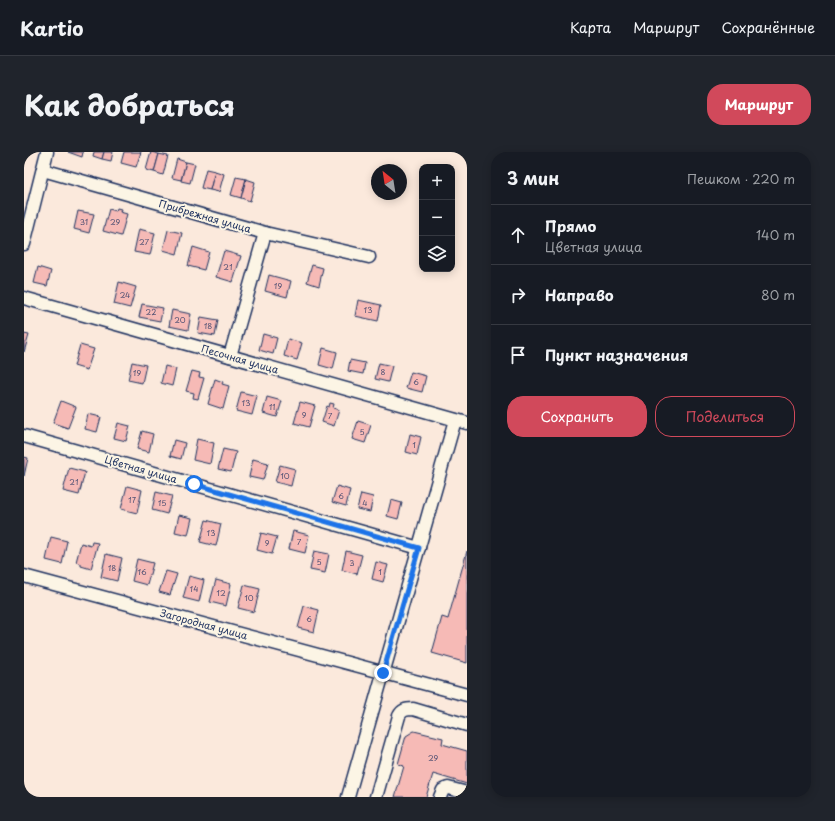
<!DOCTYPE html>
<html lang="ru">
<meta charset="utf-8">
<style>
:root{--surface:#171b24;--page:#20242c;--text:#f1f3f6;--muted:#9ea1a6;--line:#363941;--accent:#d1495b}
body{margin:0;font-family:"Playpen Sans",sans-serif;background:var(--page);color:var(--text)}
.controls{position:absolute;right:12px;top:12px;display:grid;overflow:hidden;border-radius:8px;box-shadow:0 2px 10px #0003}
.controls button{width:36px;height:36px;display:grid;place-items:center;padding:0;border:0;border-bottom:1px solid var(--line);background:var(--surface);color:var(--text);font:20px sans-serif}
.compass{position:absolute;left:347px;top:12px;width:36px;height:36px;border-radius:50%;background:var(--surface);box-shadow:0 2px 10px #0003;rotate:330deg}
.stop{position:absolute;width:12px;height:12px;margin:-9px;border:3px solid #1a73e8;border-radius:50%;background:#fff}
.stop.end{background:#1a73e8;border-color:#fff;box-shadow:0 1px 4px #0008}
.list{margin:0;padding:0;list-style:none}
h2{display:flex;justify-content:space-between;align-items:center;height:52px;margin:0;padding:0 16px;font-size:17px}
h2 small{font-size:13px;font-weight:400;color:var(--muted)}
.list li{display:grid;grid-template-columns:26px 1fr auto;gap:12px;align-items:center;box-sizing:border-box;height:60px;padding:0 16px;border-top:1px solid var(--line)}
.list b{display:block;font-size:15px;white-space:nowrap}
.list p{margin:0;font-size:13px;white-space:nowrap;color:var(--muted)}
.list em{font-size:13px;font-style:normal;color:var(--muted)}
.actions{display:flex;gap:8px;padding:12px 16px}
.actions a{flex:1;padding:9px 0;border:1px solid var(--accent);border-radius:16px;text-align:center;font-size:14px;color:var(--accent)}
.actions .main{background:var(--accent);color:#fff}
.icon{flex:none;width:22px;height:22px;fill:none;stroke:currentColor;stroke-width:2;stroke-linecap:round;stroke-linejoin:round}
.map{position:relative;flex:none;width:443px;height:645px;overflow:hidden;border-radius:16px}
header{display:flex;align-items:center;gap:24px;box-sizing:border-box;height:56px;padding:0 20px;background:var(--surface);border-bottom:1px solid var(--line)}
header strong{font-size:19px}
nav{display:flex;gap:22px;margin-inline-start:auto;font-size:14px}
.intro{display:flex;align-items:center;justify-content:space-between;box-sizing:border-box;height:96px;padding:0 24px}
h1{margin:0;font-size:28px}
.button{padding:10px 18px;border-radius:16px;background:var(--accent);color:#fff;font-size:14px;font-weight:700}
main{display:flex;gap:24px;padding:0 24px}
aside{flex:1;background:var(--surface);border-radius:16px;box-shadow:0 2px 10px #0003}
.map>svg:first-child{display:block}
.building{fill:#f6bab6;stroke:#1b2f5e}
.lines{fill:none;stroke-linecap:round;stroke-linejoin:round}
.minor-casing{stroke:#1b2f5e;stroke-width:15}
.minor{stroke:#fcf5e5;stroke-width:12}
.route{stroke:#1a73e8;stroke-width:5}
.labels{text-anchor:middle;stroke-width:4;stroke-linejoin:round;paint-order:stroke}
.number-label{font-size:8px;fill:#525274}
.street-label{font-size:10px;fill:#1b2f5e;stroke:#fcf5e5}
</style>
<header>
<strong>Kartio</strong>
<nav><a>Карта</a><a>Маршрут</a><a>Сохранённые</a></nav>
</header>
<div class="intro"><h1>Как добраться</h1><a class="button">Маршрут</a></div>
<main>
<div class="map">
<svg width="443" height="645" viewBox="0 0 443 645">
<rect width="100%" height="100%" fill="#fbe9dc"/>
<filter id="ink" filterUnits="userSpaceOnUse"><feTurbulence type="fractalNoise" baseFrequency=".025" numOctaves="2"/><feDisplacementMap in="SourceGraphic" scale="8" xChannelSelector="R" yChannelSelector="G"/><feConvolveMatrix kernelMatrix="1 2 1 2 8 2 1 2 1" color-interpolation-filters="sRGB"/></filter>
<g filter="url(#ink)">
<g class="building">
<path d="M44,0h15l-1,5z"/>
<path d="M70,0h10l-2,7 -9,-3z"/>
<path d="M80,0h9l-2,9 -9,-2z"/>
<path d="M100,0h17l-5,15 -15,-4z"/>
<path d="M127,0l8,2 -5,18 -8,-2z"/>
<path d="M135,2l9,2 -5,19 -9,-3z"/>
<path d="M153,7l9,3 -5,18 -9,-2z"/>
<path d="M162,10l9,2 -5,19 -9,-2z"/>
<path d="M182,17l9,2 -5,19 -9,-2z"/>
<path d="M191,19l9,3 -5,18 -9,-2z"/>
<path d="M212,25l10,2 -5,19 -10,-3z"/>
<path d="M222,27l9,3 -5,19 -9,-3z"/>
<path d="M93,56l4,1 -1,3 7,2 -6,22 -18,-5 6,-22 7,2z"/>
<path d="M54,59l16,3 -5,19 -15,-4z"/>
<path d="M115,77l16,4 -5,22 -16,-3z"/>
<path d="M144,78l14,3 -5,21 -14,-4z"/>
<path d="M169,95l16,5 -5,18 -16,-4z"/>
<path d="M200,99l17,5 -8,26 -17,-5z"/>
<path d="M288,113l11,3 -4,18 -12,-4z"/>
<path d="M14,115l13,4 -4,15 -13,-3z"/>
<path d="M245,123l22,6 -4,16 -22,-6z"/>
<path d="M95,130l17,5 -6,21 -16,-4z"/>
<path d="M334,148l23,5 -3,16 -23,-5z"/>
<path d="M118,152l21,4 -3,13 -21,-4z"/>
<path d="M148,158l19,4 -3,16 -19,-4z"/>
<path d="M177,165l17,3 -3,16 -17,-3z"/>
<path d="M0,182l5,1 -5,17z"/>
<path d="M239,182l14,4 -4,16 -14,-4z"/>
<path d="M264,187l14,4 -5,17 -13,-4z"/>
<path d="M56,193l14,4 -7,21 -13,-4z"/>
<path d="M299,196l14,4 -4,17 -14,-4z"/>
<path d="M326,208l15,3 -2,11 -15,-3z"/>
<path d="M108,210l14,3 -4,18 -14,-3z"/>
<path d="M355,211l13,3 -4,16 -13,-3z"/>
<path d="M141,214l11,3 -4,17 -11,-3z"/>
<path d="M168,219l8,2 -1,4 5,1 -6,21 -5,-1 1,-5 -8,-2z"/>
<path d="M387,220l15,4 -4,16 -16,-4z"/>
<path d="M191,227l8,3 -1,2 7,2 -6,23 -15,-5z"/>
<path d="M217,240l16,4 -5,19 -16,-4z"/>
<path d="M243,245l15,4 -5,16 -14,-4z"/>
<path d="M37,249l15,6 -8,21 -15,-5z"/>
<path d="M276,250l15,4 -6,21 -15,-4z"/>
<path d="M306,251l4,1 -1,4 6,2 -5,16 -12,-4 5,-16 2,1z"/>
<path d="M64,262l13,3 -4,15 -12,-3z"/>
<path d="M334,269l13,4 -6,18 -13,-4z"/>
<path d="M94,271l12,3 -4,15 -12,-3z"/>
<path d="M118,279l11,3 -4,18 -12,-3z"/>
<path d="M386,282l11,3 -4,18 -11,-3z"/>
<path d="M173,287l17,4 -4,21 -17,-4z"/>
<path d="M150,288l11,3 -4,16 -11,-3z"/>
<path d="M199,297l13,3 -5,20 -13,-3z"/>
<path d="M0,305l4,1 -4,18z"/>
<path d="M229,307l15,4 -5,17 -14,-3z"/>
<path d="M256,313l15,4 -4,17 -16,-4z"/>
<path d="M45,316l16,4 -6,23 -16,-4z"/>
<path d="M103,334l15,4 -5,23 -16,-4z"/>
<path d="M313,334l13,4 -4,16 -14,-4z"/>
<path d="M132,340l16,4 -5,18 -15,-4z"/>
<path d="M337,342l12,3 -3,15 -13,-3z"/>
<path d="M367,348l11,3 -4,16 -11,-3z"/>
<path d="M155,363l13,3 -4,17 -13,-3z"/>
<path d="M182,368l15,4 -5,22 -16,-4z"/>
<path d="M269,379l16,4 -4,18 -16,-4z"/>
<path d="M237,381l16,4 -5,17 -15,-4z"/>
<path d="M27,385l16,4 -5,23 -16,-4z"/>
<path d="M68,390l6,1 -7,26 -10,-3v-2l-5,-2 5,-19 10,3z"/>
<path d="M290,399l15,3 -4,19 -15,-3z"/>
<path d="M322,399l16,4 -5,19 -15,-4z"/>
<path d="M443,399v112l-35,-10 10,-36 6,2z"/>
<path d="M82,402l16,4 -5,23 -16,-4z"/>
<path d="M113,407l16,4 -6,22 -15,-4z"/>
<path d="M352,410l12,3 -5,17 -11,-3z"/>
<path d="M142,419l11,3 -7,21 -11,-3z"/>
<path d="M165,424l15,4 -5,22 -16,-4z"/>
<path d="M192,428l15,4 -5,22 -16,-4z"/>
<path d="M220,433l16,4 -6,23 -16,-4z"/>
<path d="M280,454l15,4 -5,22 -16,-4z"/>
<path d="M390,579l29,7 -1,6 25,7v33l-34,-10 -7,23h-31l9,-31 -6,-2 8,-28z"/>
</g>
<g class="lines">
<defs>
<g id="minor">
<path d="M19,18l222,63 104,24"/>
<path d="M0,92l23,-92"/>
<path d="M0,146l443,125"/>
<path d="M206,204l35,-123"/>
<path d="M0,284l395,112"/>
<path d="M0,424l443,119"/>
<path d="M324,645l107,-377"/>
<path d="M352,645l23,-81c3,-6 7,-7 14,-7l54,16"/>
<path d="M416,645l3,-7 5,-2 19,5"/>
</g>
</defs>
<use href="#minor" class="minor-casing"/>
<use href="#minor" class="minor"/>
</g>
</g>
<g class="lines" filter="url(#ink)">
<path class="route" d="M170,332l225,64 -36,125"/>
</g>
<g class="labels">
<g class="number-label">
<text x="60" y="73">31</text>
<text x="91" y="73">29</text>
<text x="120" y="93">27</text>
<text x="204" y="118">21</text>
<text x="254" y="137">19</text>
<text x="101" y="146">24</text>
<text x="344" y="161">13</text>
<text x="127" y="163">22</text>
<text x="156" y="171">20</text>
<text x="184" y="177">18</text>
<text x="359" y="223">8</text>
<text x="113" y="224">19</text>
<text x="392" y="233">6</text>
<text x="222" y="254">13</text>
<text x="248" y="258">11</text>
<text x="280" y="266">9</text>
<text x="306" y="267">7</text>
<text x="338" y="283">5</text>
<text x="390" y="296">1</text>
<text x="261" y="327">10</text>
<text x="50" y="333">21</text>
<text x="317" y="347">6</text>
<text x="108" y="351">17</text>
<text x="138" y="354">15</text>
<text x="341" y="354">4</text>
<text x="187" y="384">13</text>
<text x="275" y="393">7</text>
<text x="243" y="394">9</text>
<text x="295" y="413">5</text>
<text x="328" y="414">3</text>
<text x="88" y="419">18</text>
<text x="118" y="423">16</text>
<text x="356" y="423">1</text>
<text x="170" y="440">14</text>
<text x="197" y="444">12</text>
<text x="225" y="449">10</text>
<text x="285" y="470">6</text>
<text x="409" y="609">29</text>
</g>
<g class="street-label">
<text transform="translate(181 64) rotate(16)" y="4">Прибрежная улица</text>
<text transform="translate(216 207) rotate(16)" y="4">Песочная улица</text>
<text transform="translate(117 317) rotate(16)" y="4">Цветная улица</text>
<text transform="translate(180 472) rotate(15)" y="4">Загородная улица</text>
</g>
</g>
</svg>
<div class="controls">
<button>+</button>
<button>−</button>
<button><svg class="icon" aria-label="layers" viewBox="0 0 24 24"><path d="M12 4l9 5-9 5-9-5zM3 14l9 5 9-5"/></svg></button>
</div>
<svg class="compass" viewBox="-18 -18 36 36"><path d="M0-13l5 13h-10z" fill="#e53935"/><path d="M0 13l5-13h-10z" fill="#9ea1a6"/></svg>
<div class="stop" style="left:170px;top:332px"></div>
<div class="stop end" style="left:359px;top:521px"></div>
</div>
<aside>
<h2>3 мин<small>Пешком · 220 m</small></h2>
<ul class="list">
<li><svg class="icon" aria-label="ahead" viewBox="0 0 24 24"><path d="M12 20V5M6 11l6-6 6 6"/></svg><div><b>Прямо</b><p>Цветная улица</p></div><em>140 m</em></li>
<li><svg class="icon" aria-label="right" viewBox="0 0 24 24"><path d="M7 20v-9h11M14 6l5 5-5 5"/></svg><div><b>Направо</b></div><em>80 m</em></li>
<li><svg class="icon" aria-label="arrive" viewBox="0 0 24 24"><path d="M6 21V4h12l-3 4 3 4H6"/></svg><div><b>Пункт назначения</b></div></li>
</ul>
<div class="actions"><a class="main">Сохранить</a><a>Поделиться</a></div>
</aside>
</main>
